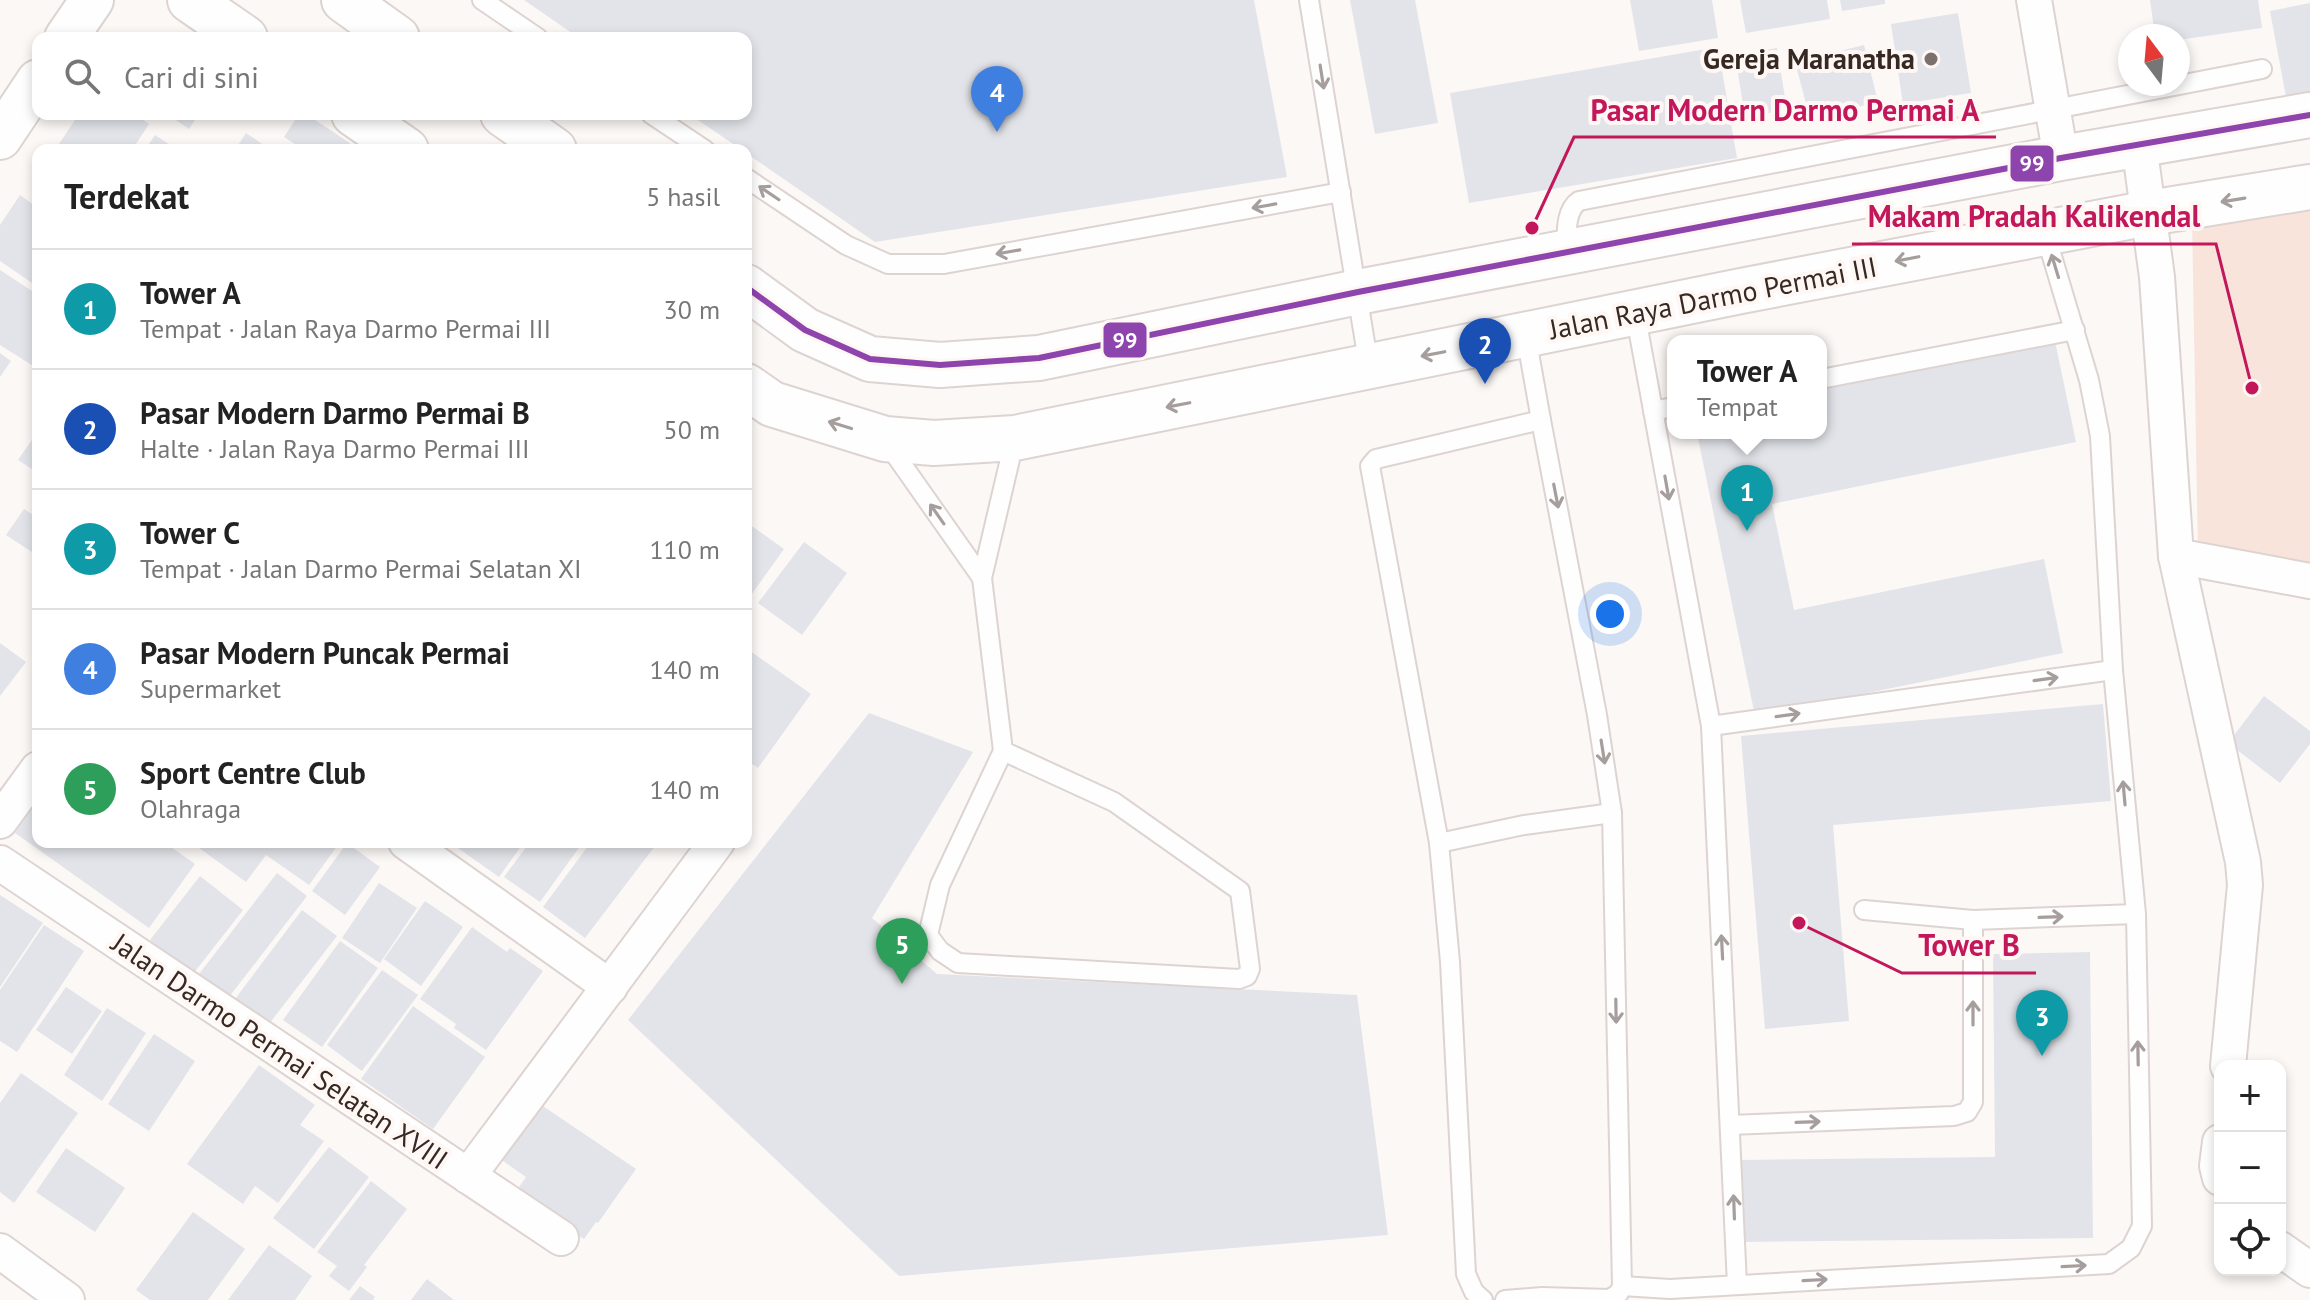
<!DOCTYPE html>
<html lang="id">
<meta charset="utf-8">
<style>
:root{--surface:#fff;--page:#f2f2f2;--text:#222;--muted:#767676;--line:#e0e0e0;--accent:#db2777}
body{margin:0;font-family:"PT Sans",sans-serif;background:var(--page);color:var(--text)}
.controls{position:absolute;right:24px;bottom:24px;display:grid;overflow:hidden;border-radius:16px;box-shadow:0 4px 12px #0003}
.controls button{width:72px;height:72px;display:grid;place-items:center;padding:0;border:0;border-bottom:2px solid var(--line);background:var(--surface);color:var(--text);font:40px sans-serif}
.compass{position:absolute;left:2118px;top:24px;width:72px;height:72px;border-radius:50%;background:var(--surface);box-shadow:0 4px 12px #0003;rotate:344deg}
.you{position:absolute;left:1610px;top:614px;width:28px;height:28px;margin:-20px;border:6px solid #fff;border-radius:50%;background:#1a73e8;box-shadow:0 0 0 12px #1a73e833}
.badge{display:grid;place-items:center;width:52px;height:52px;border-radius:50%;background:var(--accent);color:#fff;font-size:26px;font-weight:700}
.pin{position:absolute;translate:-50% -66px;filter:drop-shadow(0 2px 4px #0008)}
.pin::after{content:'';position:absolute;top:42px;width:28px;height:24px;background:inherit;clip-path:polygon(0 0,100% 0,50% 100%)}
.popup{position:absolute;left:1667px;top:335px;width:160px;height:104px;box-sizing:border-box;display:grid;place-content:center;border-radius:16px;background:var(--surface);filter:drop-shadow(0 2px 6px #0005);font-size:26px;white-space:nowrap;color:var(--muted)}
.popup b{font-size:30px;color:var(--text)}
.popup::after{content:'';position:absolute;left:50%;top:100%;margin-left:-16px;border:16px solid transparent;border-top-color:var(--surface)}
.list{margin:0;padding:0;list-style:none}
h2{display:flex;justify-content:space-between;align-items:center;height:104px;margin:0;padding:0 32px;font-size:34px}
h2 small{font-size:26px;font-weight:400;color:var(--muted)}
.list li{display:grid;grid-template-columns:52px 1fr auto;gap:24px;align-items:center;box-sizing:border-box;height:120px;padding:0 32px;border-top:2px solid var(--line)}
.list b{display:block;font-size:30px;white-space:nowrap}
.list p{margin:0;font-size:26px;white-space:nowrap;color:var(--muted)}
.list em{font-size:26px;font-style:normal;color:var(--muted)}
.icon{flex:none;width:44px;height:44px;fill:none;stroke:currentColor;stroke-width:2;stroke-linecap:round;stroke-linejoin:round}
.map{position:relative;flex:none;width:2310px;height:1300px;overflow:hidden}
.search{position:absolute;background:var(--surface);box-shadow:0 4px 12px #0003;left:32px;top:32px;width:720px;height:88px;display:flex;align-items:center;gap:20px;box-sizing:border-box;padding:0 28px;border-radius:16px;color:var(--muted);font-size:30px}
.panel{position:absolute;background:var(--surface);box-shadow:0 4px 12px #0003;left:32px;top:144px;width:720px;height:704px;border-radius:16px}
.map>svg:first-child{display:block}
.green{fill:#f8e4db}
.building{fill:#e3e4e9}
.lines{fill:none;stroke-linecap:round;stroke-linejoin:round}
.service-casing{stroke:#ddd4d1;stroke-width:22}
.minor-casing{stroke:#ddd4d1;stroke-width:38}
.tertiary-casing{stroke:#ddd4d1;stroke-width:46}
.secondary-casing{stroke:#ddd4d1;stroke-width:48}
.service{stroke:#fffefe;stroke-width:18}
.minor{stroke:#fffefe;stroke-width:34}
.tertiary{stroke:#fffefe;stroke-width:42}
.secondary{stroke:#fffefe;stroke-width:44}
.bus-1-casing{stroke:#fef7f4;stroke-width:12}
.bus-1{stroke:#8e44ad;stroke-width:6}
.oneway{stroke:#a59e9c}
.poi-dot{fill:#7b716e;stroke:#fef7f4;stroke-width:3}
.labels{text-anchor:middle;stroke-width:8;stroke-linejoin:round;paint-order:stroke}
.poi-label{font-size:28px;font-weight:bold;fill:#362924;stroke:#fef7f4;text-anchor:end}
.street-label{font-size:28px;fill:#362924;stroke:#fef7f4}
.leader{fill:none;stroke:#c2185b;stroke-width:3}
.callout-dot{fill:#c2185b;stroke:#fef7f4;stroke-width:3}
.callout-label{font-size:30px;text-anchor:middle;font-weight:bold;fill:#c2185b;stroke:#fef7f4;stroke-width:8;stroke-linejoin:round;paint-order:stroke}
.line-badge{stroke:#fef7f4;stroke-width:3}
.badge-label{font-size:22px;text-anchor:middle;font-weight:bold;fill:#fff}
</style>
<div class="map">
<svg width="2310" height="1300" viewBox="0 0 2310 1300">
<rect width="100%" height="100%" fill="#fcf8f6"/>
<path class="green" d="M2310,187v383l-112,-15 -6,-335z"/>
<g class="building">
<path d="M524,0h730l33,177 -412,65 -129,-89v-3h-4l-53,-36h57v-76h-167z"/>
<path d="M1350,0h65l23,123 -63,11z"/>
<path d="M1630,0h82l6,38 -79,13z"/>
<path d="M1740,0h87l3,19 -84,14z"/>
<path d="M1840,0h45v4l-43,7z"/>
<path d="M2150,0h108l4,28 -84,12v-4h-23z"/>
<path d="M2310,3v95l-23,4 -17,-91z"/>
<path d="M1958,13l13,80 -68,11 -12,-80z"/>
<path d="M1864,45l14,57 -68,17 -15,-57z"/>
<path d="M1718,47l19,111 -268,45 -19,-110z"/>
<path d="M1777,48l10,62 -42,7 -10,-62z"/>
<path d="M79,114h56l14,10 -17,26h-77z"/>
<path d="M167,114h32l-10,15z"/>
<path d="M299,114h7l44,29 -4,7h-42l-20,-13z"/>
<path d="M246,133l25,17h-36z"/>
<path d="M155,135l23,15h-33z"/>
<path d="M20,195l18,13v79l-38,-26v-36z"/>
<path d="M0,270l38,25v74l-38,-24z"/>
<path d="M2055,341l21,101 -304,62 22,106 250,-51 19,94 -308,63 -58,-283h124v-43z"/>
<path d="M0,353l11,8 -11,16z"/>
<path d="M38,431v42l-20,-13z"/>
<path d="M24,509l14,9v38l-32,-21z"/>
<path d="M746,522l38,27 -35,49 -3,-2z"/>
<path d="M804,542l43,31 -45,62 -44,-32z"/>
<path d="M0,643l26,19 -26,34z"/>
<path d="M746,648l65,46 -53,74 -12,-8z"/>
<path d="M2264,696l46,35v13l-30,39 -52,-40z"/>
<path d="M2103,704l8,97 -278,24 16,196 -84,8 -24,-293z"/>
<path d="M869,713l104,39 -101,166 65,56 420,21 31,240 -489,41 -271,-256z"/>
<path d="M38,801v41h126l31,22 -46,64 -134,-95z"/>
<path d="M191,842h149l-31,43 -43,-30 -20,27z"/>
<path d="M462,842h62l-25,35 -41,-29z"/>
<path d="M530,842h53l-43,60 -36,-25z"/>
<path d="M591,842h67l-73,96 -42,-31z"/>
<path d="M347,843l33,24 -35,48 -33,-24z"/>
<path d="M277,873l30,23 -78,101 -30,-23z"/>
<path d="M200,876l43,34 -50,64 -43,-34z"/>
<path d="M379,883l38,25 -37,55 -38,-25z"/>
<path d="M0,895l43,28 -43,64z"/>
<path d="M425,901l38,26 -42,59 -37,-27z"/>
<path d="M302,910l35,26 -68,88 -34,-25z"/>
<path d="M44,925l40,26 -67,101 -17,-11v-51z"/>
<path d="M472,927l35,25 3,-4 33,23 -57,79 -32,-22 2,-4 -36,-25z"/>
<path d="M340,941l38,27 -56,79 -39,-27z"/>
<path d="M2090,952l3,286 -351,4 -1,-82 254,-3 -2,-203z"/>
<path d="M382,970l36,25 -56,76 -35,-26z"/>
<path d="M66,987l36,24 -30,43 -36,-24z"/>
<path d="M413,1006l72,51 -52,72 -72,-50z"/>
<path d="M107,1008l39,25 -44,68 -38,-26z"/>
<path d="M154,1034l41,27 -46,70 -41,-27z"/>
<path d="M259,1065l56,40 -15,20 24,16 -46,62 -23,-17 -12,18 -56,-40z"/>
<path d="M21,1073l57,40 -64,90 -14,-11v-89z"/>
<path d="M534,1100l102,69 -38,54 -2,-1 -12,17 -69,-46 11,-16 -30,-21z"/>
<path d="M329,1147l40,30 -55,72 -41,-31z"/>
<path d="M66,1148l59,40 -30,44 -59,-40z"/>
<path d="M371,1181l36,28 -43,56 3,2 -18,24 -20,-15 8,-10 -20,-14z"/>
<path d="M193,1212l52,37 -37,51h-58l-14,-10z"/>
<path d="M269,1245l43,31 -17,24h-67z"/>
<path d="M427,1279l27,21h-43z"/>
<path d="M360,1286l15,11 -2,3h-24z"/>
</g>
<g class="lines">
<defs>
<g id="service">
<path d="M482,0l56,38"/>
<path d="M1309,0l60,367"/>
<path d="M651,114l54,36"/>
<path d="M746,178l100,67 42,19h56l397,-72"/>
<path d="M1566,253c1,-16 -2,-42 13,-52l683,-132"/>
<path d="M1635,312l76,414 26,559"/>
<path d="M1821,379l254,-49"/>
<path d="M1653,411l20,-4"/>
<path d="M887,443l95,135"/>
<path d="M1711,726l402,-56"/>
<path d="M1003,751l111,51 126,89 10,78 -3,7 -8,3 -281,-16 -18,-12 -12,-16 12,-50 63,-134 -21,-173 33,-140"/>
<path d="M1439,843l85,-18 88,-12"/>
<path d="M1864,910l109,10 163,-6"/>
<path d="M1730,1125l224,-9 13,-4 6,-10v-182"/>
<path d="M1622,1286l48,3 439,-25 22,-16 11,-22 -6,-312 -23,-244 -13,-234 -11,-56 -44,-147"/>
<path d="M1483,1300l-9,-8 -8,-18 -16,-312 -11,-119 -69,-377 6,-7 165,-39 -15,-84"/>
<path d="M1505,1300l37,-3 68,2 9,-6 3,-7 -10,-473 -15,-98 -56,-295"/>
</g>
<g id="minor">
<path d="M2034,0l27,158"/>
<path d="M2139,144l18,133 19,279 67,306 2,23 -17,181"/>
<path d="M2176,556l134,25"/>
<path d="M0,821l38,-52"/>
<path d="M406,842l204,145"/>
<path d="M0,863l561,375"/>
<path d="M2220,1142l-3,24 3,12"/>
<path d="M468,1176l249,-334"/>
<path d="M2280,1249l30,21"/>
<path d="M0,1251l67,49"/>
</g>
<g id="tertiary">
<path d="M66,38l26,-38"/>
<path d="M0,138l38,-57"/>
</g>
<g id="secondary">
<path d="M190,0l55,38"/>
<path d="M344,0l53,38"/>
<path d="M354,114l52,36"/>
<path d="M503,114l51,36"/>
<path d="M746,287l59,43 65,29 70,6 99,-7 319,-66 703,-134 249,-43"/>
<path d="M746,386l26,18 113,35 49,4 81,-5 726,-147 408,-78 161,-26"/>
</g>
</defs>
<use href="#service" class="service-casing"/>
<use href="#minor" class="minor-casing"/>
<use href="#tertiary" class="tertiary-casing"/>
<use href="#secondary" class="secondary-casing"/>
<use href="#service" class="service"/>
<use href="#minor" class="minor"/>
<use href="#tertiary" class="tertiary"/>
<use href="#secondary" class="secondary"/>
<defs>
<path id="bus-1" d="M746,287l59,43 65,29 70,6 99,-7 319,-66 703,-134 249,-43"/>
</defs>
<use href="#bus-1" class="bus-1-casing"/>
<use href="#bus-1" class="bus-1"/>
</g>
<defs><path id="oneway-shaft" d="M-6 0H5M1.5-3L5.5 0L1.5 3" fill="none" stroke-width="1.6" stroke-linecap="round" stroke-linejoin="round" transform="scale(2)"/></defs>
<g class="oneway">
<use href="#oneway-shaft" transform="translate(1322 77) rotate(81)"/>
<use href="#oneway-shaft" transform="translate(769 193) rotate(-146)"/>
<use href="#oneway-shaft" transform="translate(2233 200) rotate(171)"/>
<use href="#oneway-shaft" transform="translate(1264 206) rotate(170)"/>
<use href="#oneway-shaft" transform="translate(1008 252) rotate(170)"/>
<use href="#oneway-shaft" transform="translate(1907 259) rotate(169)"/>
<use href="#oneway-shaft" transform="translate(2055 266) rotate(-107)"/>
<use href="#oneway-shaft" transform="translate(1433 354) rotate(169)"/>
<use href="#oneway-shaft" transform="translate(1178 405) rotate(169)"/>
<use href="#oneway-shaft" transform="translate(840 425) rotate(-163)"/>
<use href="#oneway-shaft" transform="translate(1667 488) rotate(80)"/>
<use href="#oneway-shaft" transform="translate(1556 496) rotate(79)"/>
<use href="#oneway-shaft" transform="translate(937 514) rotate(-125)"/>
<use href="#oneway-shaft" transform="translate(2046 679) rotate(-8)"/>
<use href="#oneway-shaft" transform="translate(1788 715) rotate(-8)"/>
<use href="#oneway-shaft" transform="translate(1603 752) rotate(81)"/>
<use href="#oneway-shaft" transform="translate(2124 793) rotate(-95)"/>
<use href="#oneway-shaft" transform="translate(2051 917) rotate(-2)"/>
<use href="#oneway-shaft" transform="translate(1722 947) rotate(-93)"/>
<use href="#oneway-shaft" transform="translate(1616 1011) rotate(89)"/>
<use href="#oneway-shaft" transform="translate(1973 1013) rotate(-90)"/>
<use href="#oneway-shaft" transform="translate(2138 1053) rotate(-91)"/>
<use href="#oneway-shaft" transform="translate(1808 1122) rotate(-2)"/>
<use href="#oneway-shaft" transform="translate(1734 1207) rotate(-92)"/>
<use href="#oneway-shaft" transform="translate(2074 1266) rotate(-3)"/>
<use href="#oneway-shaft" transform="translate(1815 1280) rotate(-3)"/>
</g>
<circle class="poi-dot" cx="1931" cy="59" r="8"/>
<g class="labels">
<g class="poi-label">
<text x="1915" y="69">Gereja Maranatha</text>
</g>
<g class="street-label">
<text transform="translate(1713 298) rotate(-11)" y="10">Jalan Raya Darmo Permai III</text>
<text transform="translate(280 1051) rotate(34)" y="10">Jalan Darmo Permai Selatan XVIII</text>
</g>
</g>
<path class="leader" d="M1532 228L1574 137H1996M2252 388L2216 244H1852M1799 923L1902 973H2036"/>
<g class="callout-dot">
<circle cx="1532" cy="228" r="8"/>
<circle cx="2252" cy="388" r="8"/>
<circle cx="1799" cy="923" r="8"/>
</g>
<g class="callout-label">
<text x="1785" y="121">Pasar Modern Darmo Permai A</text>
<text x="2034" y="227">Makam Pradah Kalikendal</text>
<text x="1969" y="956">Tower B</text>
</g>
<g class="line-badge">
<rect x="2009" y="144" width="46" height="39" rx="8" fill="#8e44ad"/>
<rect x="1102" y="321" width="46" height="38" rx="8" fill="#8e44ad"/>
</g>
<g class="badge-label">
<text x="2032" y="171">99</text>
<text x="1125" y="348">99</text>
</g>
</svg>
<div class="controls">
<button>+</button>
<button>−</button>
<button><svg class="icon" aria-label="locate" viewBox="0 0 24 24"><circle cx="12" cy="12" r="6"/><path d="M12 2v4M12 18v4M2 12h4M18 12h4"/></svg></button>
</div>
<svg class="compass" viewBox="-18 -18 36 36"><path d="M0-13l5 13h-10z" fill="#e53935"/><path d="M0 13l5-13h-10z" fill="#767676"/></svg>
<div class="you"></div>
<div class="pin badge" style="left:1747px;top:531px;background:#0f9aa8">1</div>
<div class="popup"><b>Tower A</b>Tempat</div>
<div class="pin badge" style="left:1485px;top:384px;background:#1a4fb4">2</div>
<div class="pin badge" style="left:2042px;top:1056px;background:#0f9aa8">3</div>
<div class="pin badge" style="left:997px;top:132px;background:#3f7fe0">4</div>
<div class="pin badge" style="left:902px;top:984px;background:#2e9e5b">5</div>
<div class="search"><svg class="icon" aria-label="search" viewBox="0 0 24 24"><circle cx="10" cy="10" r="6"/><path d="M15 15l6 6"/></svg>Cari di sini</div>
<section class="panel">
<h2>Terdekat<small>5 hasil</small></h2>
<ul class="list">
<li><span class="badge" style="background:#0f9aa8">1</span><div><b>Tower A</b><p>Tempat · Jalan Raya Darmo Permai III</p></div><em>30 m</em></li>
<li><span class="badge" style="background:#1a4fb4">2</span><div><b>Pasar Modern Darmo Permai B</b><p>Halte · Jalan Raya Darmo Permai III</p></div><em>50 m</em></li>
<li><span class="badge" style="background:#0f9aa8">3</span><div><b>Tower C</b><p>Tempat · Jalan Darmo Permai Selatan XI</p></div><em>110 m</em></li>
<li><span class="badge" style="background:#3f7fe0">4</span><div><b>Pasar Modern Puncak Permai</b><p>Supermarket</p></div><em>140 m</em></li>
<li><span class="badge" style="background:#2e9e5b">5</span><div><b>Sport Centre Club</b><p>Olahraga</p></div><em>140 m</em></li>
</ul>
</section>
</div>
